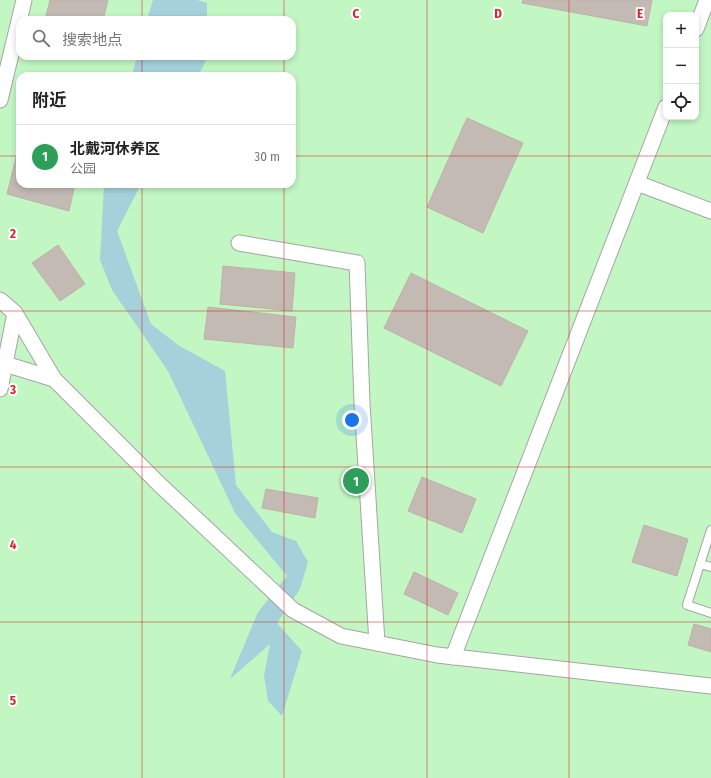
<!DOCTYPE html>
<html lang="zh">
<meta charset="utf-8">
<style>
:root{--surface:#fff;--page:#f2f2f2;--text:#222;--muted:#767676;--line:#e0e0e0;--accent:#ea580c}
body{margin:0;font-family:"Fira Sans Condensed","Noto Sans SC",sans-serif;background:var(--page);color:var(--text)}
.controls{position:absolute;right:12px;top:12px;display:grid;overflow:hidden;border-radius:8px;box-shadow:0 2px 6px #0003}
.controls button{width:36px;height:36px;display:grid;place-items:center;padding:0;border:0;border-bottom:1px solid var(--line);background:var(--surface);color:var(--text);font:20px sans-serif}
.you{position:absolute;left:352px;top:420px;width:14px;height:14px;margin:-10px;border:3px solid #fff;border-radius:50%;background:#1a73e8;box-shadow:0 0 0 6px #1a73e833}
.badge{display:grid;place-items:center;width:26px;height:26px;border-radius:50%;background:var(--accent);color:#fff;font-size:13px;font-weight:700}
.pin{position:absolute;translate:-50% -50%;border:2px solid #fff;box-shadow:0 1px 4px #0006}
.list{margin:0;padding:0;list-style:none}
h2{display:flex;justify-content:space-between;align-items:center;height:52px;margin:0;padding:0 16px;font-size:17px}
h2 small{font-size:13px;font-weight:400;color:var(--muted)}
.list li{display:grid;grid-template-columns:26px 1fr auto;gap:12px;align-items:center;box-sizing:border-box;height:64px;padding:0 16px;border-top:1px solid var(--line)}
.list b{display:block;font-size:15px;white-space:nowrap}
.list p{margin:0;font-size:13px;white-space:nowrap;color:var(--muted)}
.list em{font-size:13px;font-style:normal;color:var(--muted)}
.icon{flex:none;width:22px;height:22px;fill:none;stroke:currentColor;stroke-width:2;stroke-linecap:round;stroke-linejoin:round}
.map{position:relative;flex:none;width:711px;height:778px;overflow:hidden}
.search{position:absolute;background:var(--surface);box-shadow:0 2px 6px #0003;left:16px;top:16px;width:280px;height:44px;display:flex;align-items:center;gap:10px;box-sizing:border-box;padding:0 14px;border-radius:12px;color:var(--muted);font-size:15px}
.panel{position:absolute;background:var(--surface);box-shadow:0 2px 6px #0003;left:16px;top:72px;width:280px;height:116px;border-radius:12px}
.map>svg:first-child{display:block}
.park{fill:#c2f7c4;fill-rule:evenodd}
.water{fill:#a6d1db}
.building{fill:#c3bab4;stroke:#c0b1a7}
.lines{fill:none;stroke-linecap:round;stroke-linejoin:round}
.service-casing{stroke:#a5a5a5;stroke-width:10}
.minor-casing{stroke:#a5a5a5;stroke-width:17}
.service{stroke:#fff;stroke-width:8}
.minor{stroke:#fff;stroke-width:15}
.grid{fill:none;stroke:#d62828;stroke-width:1;stroke-opacity:0.55}
.grid-label{font-size:13px;text-anchor:middle;font-weight:bold;fill:#d62828;stroke:#fff;stroke-width:4;stroke-linejoin:round;paint-order:stroke}
</style>
<div class="map">
<svg width="711" height="778" viewBox="0 0 711 778">
<rect width="100%" height="100%" fill="#eeebe4"/>
<path class="park" d="M0,0h711v778h-711zM666,15h30v102h-30zM20,20h272v36h-272zM20,76h272v108h-272z"/>
<g class="water">
<path d="M153,0h44l10,3v17h-60z"/>
<path d="M137,56h70v2l-9,18h-66z"/>
<path d="M104,184h37l-24,47 34,93 27,21 47,26 11,114 36,47 24,9 12,21 -8,27 -23,34 25,28 -20,65 -14,-15 -4,-25 6,-32 -40,35 28,-67 29,-36 -52,-63 -67,-142 -56,-81 -12,-30z"/>
</g>
<g class="building">
<path d="M50,0h58l-5,20h-58z"/>
<path d="M523,0h129l-5,26 -125,-23z"/>
<path d="M467,118l56,25 -40,90 -56,-26z"/>
<path d="M20,141v43h55l-6,27 -62,-17z"/>
<path d="M58,245l27,39 -25,17 -28,-38z"/>
<path d="M223,266l72,7 -3,38 -72,-7z"/>
<path d="M411,273l117,58 -27,55 -117,-58z"/>
<path d="M208,307l88,10 -3,31 -89,-9z"/>
<path d="M422,477l54,22 -14,34 -54,-22z"/>
<path d="M266,489l52,9 -3,20 -53,-10z"/>
<path d="M644,525l44,14 -11,37 -45,-14z"/>
<path d="M414,572l44,21 -10,22 -44,-21z"/>
<path d="M694,624l17,5v23l-23,-7z"/>
</g>
<g class="lines">
<defs>
<g id="service">
<path d="M711,530l-24,75 24,8"/>
<path d="M700,564l11,3"/>
</g>
<g id="minor">
<path d="M696,29l11,-29"/>
<path d="M0,100l24,-100"/>
<path d="M637,183l74,28"/>
<path d="M239,243l118,20 5,140 15,240"/>
<path d="M0,300l15,13 39,66 104,104 135,127 48,26 96,19 274,31"/>
<path d="M5,364l49,15"/>
<path d="M0,389l15,-76"/>
<path d="M453,657l213,-550"/>
</g>
</defs>
<use href="#service" class="service-casing"/>
<use href="#minor" class="minor-casing"/>
<use href="#service" class="service"/>
<use href="#minor" class="minor"/>
</g>
<path class="grid" d="M142,0v20M284,0v20M427,0v778M569,0v778M142,56v20M284,56v20M0,156h20M292,156h419M142,184v594M284,184v594M0,311h711M0,467h711M0,622h711"/>
<g class="grid-label">
<text x="356" y="18">C</text>
<text x="498" y="18">D</text>
<text x="640" y="18">E</text>
<text x="13" y="238">2</text>
<text x="13" y="394">3</text>
<text x="13" y="549">4</text>
<text x="13" y="705">5</text>
</g>
</svg>
<div class="controls">
<button>+</button>
<button>−</button>
<button><svg class="icon" aria-label="locate" viewBox="0 0 24 24"><circle cx="12" cy="12" r="6"/><path d="M12 2v4M12 18v4M2 12h4M18 12h4"/></svg></button>
</div>
<div class="you"></div>
<div class="pin badge" style="left:356px;top:481px;background:#2e9e5b">1</div>
<div class="search"><svg class="icon" aria-label="search" viewBox="0 0 24 24"><circle cx="10" cy="10" r="6"/><path d="M15 15l6 6"/></svg>搜索地点</div>
<section class="panel">
<h2>附近<small></small></h2>
<ul class="list">
<li><span class="badge" style="background:#2e9e5b">1</span><div><b>北戴河休养区</b><p>公园</p></div><em>30 m</em></li>
</ul>
</section>
</div>
